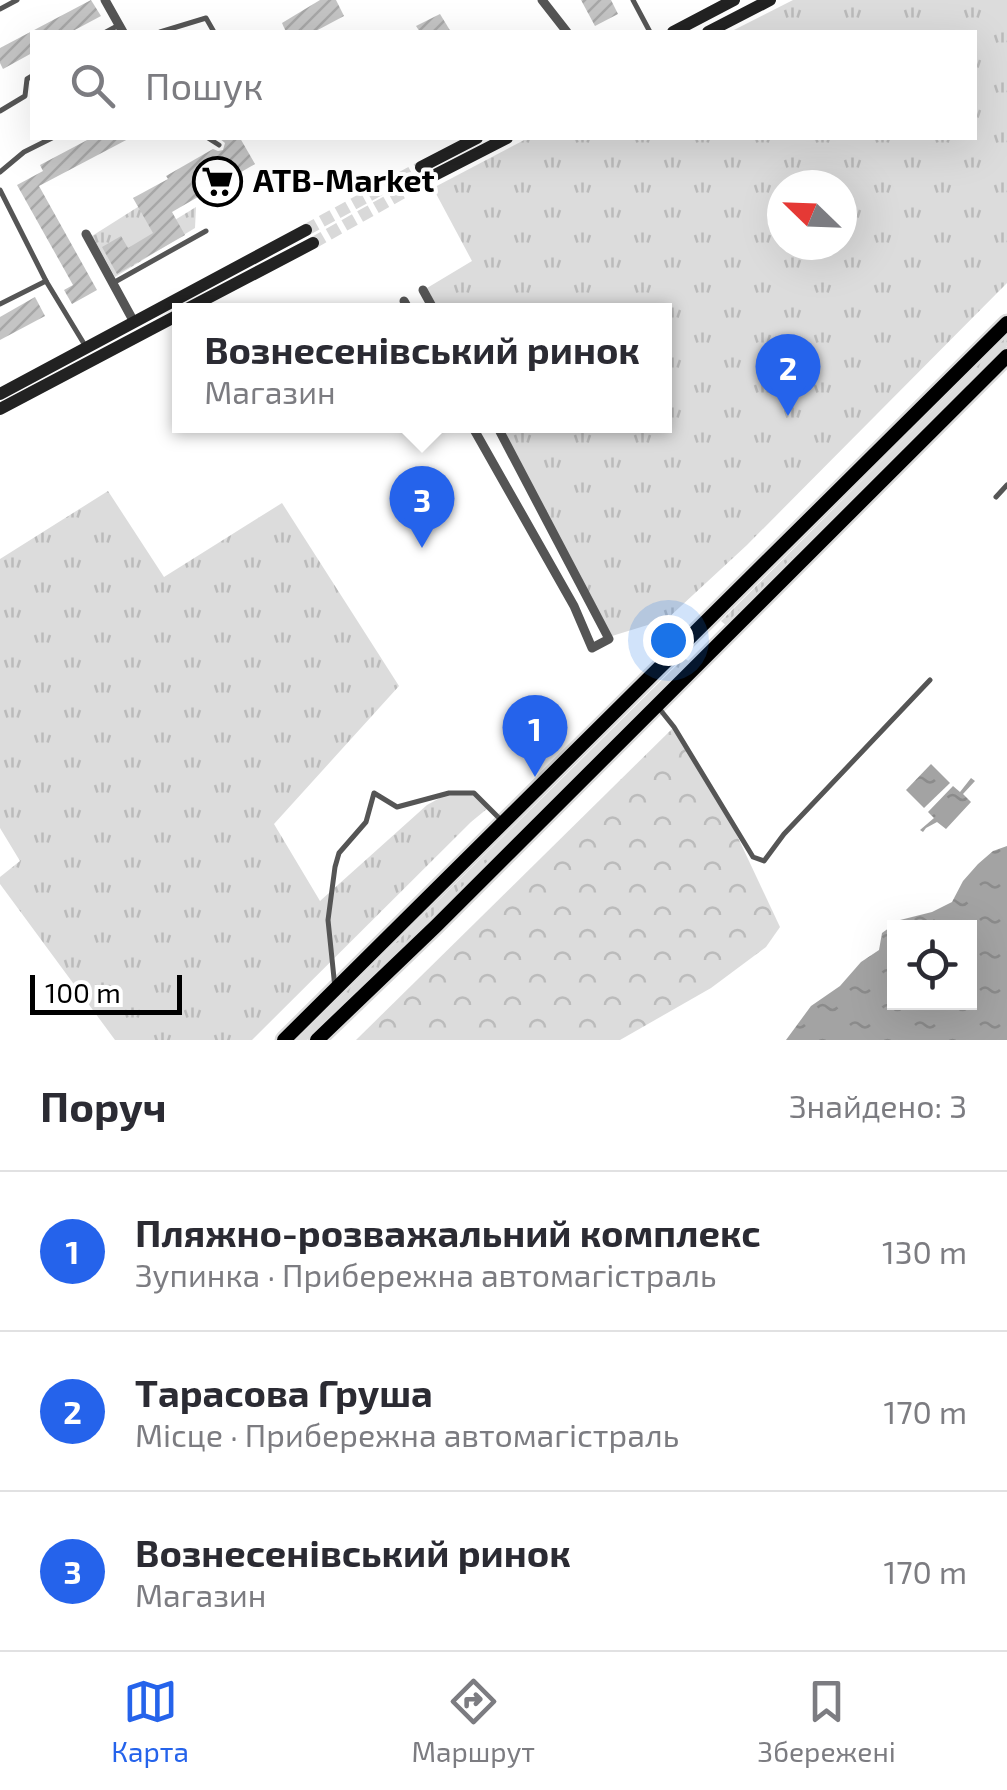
<!DOCTYPE html>
<html lang="uk">
<meta charset="utf-8">
<style>
:root{--surface:#fff;--page:#f2f2f3;--text:#2b2b33;--muted:#7c7c81;--line:#e1e1e2;--accent:#2563eb}
body{margin:0;font-family:"Exo 2",sans-serif;background:var(--page);color:var(--text)}
.controls{position:absolute;right:30px;bottom:30px;display:grid;overflow:hidden;border-radius:0px;box-shadow:0 10px 40px #0002}
.controls button{width:90px;height:90px;display:grid;place-items:center;padding:0;border:0;border-bottom:2px solid var(--line);background:var(--surface);color:var(--text);font:50px sans-serif}
.compass{position:absolute;left:767px;top:170px;width:90px;height:90px;border-radius:50%;background:var(--surface);box-shadow:0 10px 40px #0002;rotate:293deg}
.scale{position:absolute;left:30px;bottom:25px;width:152px;box-sizing:border-box;padding-left:10px;border:5px solid #000;border-top:0;font-size:28px;line-height:35px;white-space:nowrap;color:#000;-webkit-text-stroke:8px #fff;paint-order:stroke}
.you{position:absolute;left:668px;top:640px;width:35px;height:35px;margin:-25px;border:8px solid #fff;border-radius:50%;background:#1a73e8;box-shadow:0 0 0 15px #1a73e833}
.badge{display:grid;place-items:center;width:65px;height:65px;border-radius:50%;background:var(--accent);color:#fff;font-size:32px;font-weight:700}
.pin{position:absolute;translate:-50% -82px;filter:drop-shadow(0 2px 5px #0008)}
.pin::after{content:'';position:absolute;top:52px;width:35px;height:30px;background:inherit;clip-path:polygon(0 0,100% 0,50% 100%)}
.popup{position:absolute;left:172px;top:303px;width:500px;height:130px;box-sizing:border-box;display:grid;place-content:center;border-radius:0px;background:var(--surface);filter:drop-shadow(0 2px 8px #0005);font-size:32px;white-space:nowrap;color:var(--muted)}
.popup b{font-size:38px;color:var(--text)}
.popup::after{content:'';position:absolute;left:50%;top:100%;margin-left:-20px;border:20px solid transparent;border-top-color:var(--surface)}
.list{margin:0;padding:0;list-style:none}
h2{display:flex;justify-content:space-between;align-items:center;height:130px;margin:0;padding:0 40px;font-size:42px}
h2 small{font-size:32px;font-weight:400;color:var(--muted)}
.list li{display:grid;grid-template-columns:65px 1fr auto;gap:30px;align-items:center;box-sizing:border-box;height:160px;padding:0 40px;border-top:2px solid var(--line)}
.list b{display:block;font-size:38px;white-space:nowrap}
.list p{margin:0;font-size:32px;white-space:nowrap;color:var(--muted)}
.list em{font-size:32px;font-style:normal;color:var(--muted)}
.icon{flex:none;width:55px;height:55px;fill:none;stroke:currentColor;stroke-width:2;stroke-linecap:round;stroke-linejoin:round}
.map{position:relative;flex:none;width:1007px;height:1040px;overflow:hidden}
.search{position:absolute;background:var(--surface);box-shadow:0 10px 40px #0002;left:30px;right:30px;top:30px;height:110px;display:flex;align-items:center;gap:25px;box-sizing:border-box;padding:0 35px;border-radius:0px;color:var(--muted);font-size:38px}
.sheet{height:610px;background:var(--surface)}
nav{display:flex;justify-content:space-around;align-items:center;box-sizing:border-box;height:140px;border-top:2px solid var(--line);background:var(--surface);font-size:28px;color:var(--muted)}
nav a{display:grid;justify-items:center;gap:5px}
nav .on{color:var(--accent)}
.map>svg:first-child{display:block}
.grass{fill:url(#grass-tufts);fill-rule:evenodd}
.forest{fill:url(#forest-crowns)}
.water{fill:url(#water-ripples);fill-rule:evenodd}
.building{fill:url(#building-hatch)}
.lines{fill:none;stroke-linecap:round;stroke-linejoin:round}
.secondary-tunnel{stroke:#d9d9d9;stroke-width:12;stroke-dasharray:12 6;stroke-linecap:butt}
.primary-casing{stroke:#dbdbdb;stroke-width:19}
.lane{stroke:#555;stroke-width:5}
.street{stroke:#555;stroke-width:9}
.secondary{stroke:#222;stroke-width:12}
.primary{stroke:#000;stroke-width:14}
.labels{text-anchor:middle;stroke-width:8;stroke-linejoin:round;paint-order:stroke}
.poi-label{font-size:32px;font-weight:bold;fill:#000;stroke:#fff;text-anchor:start}
</style>
<div class="map">
<svg width="1007" height="1040" viewBox="0 0 1007 1040">
<defs>
<pattern id="grass-tufts" width="24" height="20" patternUnits="userSpaceOnUse" patternTransform="scale(2.5)"><rect width="24" height="20" fill="#dcdcdc"/><path d="M3 7l-1-3M5 7V3M7 7l1-3M15 17l-1-3M17 17v-4M19 17l1-3" fill="none" stroke="#bbb"/></pattern>
<pattern id="forest-crowns" width="20" height="18" patternUnits="userSpaceOnUse" patternTransform="scale(2.5)"><rect width="20" height="18" fill="#dcdcdc"/><path d="M2 6a3 3 0 1 1 6 0M12 15a3 3 0 1 1 6 0" fill="none" stroke="#bbb"/></pattern>
<pattern id="water-ripples" width="26" height="14" patternUnits="userSpaceOnUse" patternTransform="scale(2.5)"><rect width="26" height="14" fill="#a3a3a3"/><path d="M2 4q2-2 4 0t4 0M15 11q2-2 4 0t4 0" fill="none" stroke="#8b8b8b"/></pattern>
<pattern id="building-hatch" width="6" height="6" patternUnits="userSpaceOnUse" patternTransform="scale(2.5)"><rect width="6" height="6" fill="#c4c4c4"/><path d="M-1 1l2-2M0 6l6-6M5 7l2-2" fill="none" stroke="#a7a7a7"/></pattern>
</defs>
<rect width="100%" height="100%" fill="#fff"/>
<g class="grass">
<path d="M793,0h214v283l-260,262 -80,74 -55,17 -112,-210h164v-116h-225l-12,-22 45,-27 -39,-73 95,-50h446v-106h-244zM782,185h60v60h-60z"/>
<path d="M141,205l16,26 39,-24 -1,21 -80,49 -23,-41z"/>
<path d="M1007,336v10l-279,281 -7,-6z"/>
<path d="M108,491l56,86 118,-74 117,183 -125,138 46,77 107,-96 22,-12h25l14,15 -17,14 -219,218h-137l-115,-156v-7l20,-16 -20,-33v-269z"/>
<path d="M684,658l6,4 -383,378h-10z"/>
</g>
<path class="forest" d="M674,727l59,100 47,100 -14,20 -55,41 -91,52h-264z"/>
<g class="water">
<path d="M931,764l19,19 -26,25 -18,-18z"/>
<path d="M971,778l4,3 -12,13 8,8 -25,27 -9,-7 -11,6 -3,4 -3,-2 14,-12 -6,-6 25,-26 7,6z"/>
<path d="M1007,846v194h-221l25,-34 29,-20 21,-24 18,-12 3,-17 18,-13 32,-8 20,-10 11,-21 15,-17 15,-13zM894,928h76v74h-76z"/>
</g>
<g class="building">
<path d="M91,0l10,16 -30,16h-39v21l-29,16 -3,-6v-15z"/>
<path d="M320,0h16l8,16 -30,16h-28l-4,-9z"/>
<path d="M581,0h30l7,14 -23,12z"/>
<path d="M440,14l11,18h-31l-4,-6z"/>
<path d="M91,138h39l-91,48 58,104 -25,14 -8,-14 9,-5 -56,-100 26,-14 -3,-6z"/>
<path d="M219,138h21l15,26 -83,48 13,23 -68,39 -15,-27 19,-11 7,12 25,-15 -20,-35 35,-19 -2,-3 47,-27 5,2 5,-1 2,-7z"/>
<path d="M35,297l10,19 -45,24v-23z"/>
</g>
<g class="lines">
<g class="secondary-tunnel">
<path d="M306,230l115,-63"/>
<path d="M313,243l114,-64"/>
</g>
<defs>
<g id="primary">
<path d="M284,1040l723,-717"/>
<path d="M317,1040l119,-114 571,-570"/>
</g>
</defs>
<use href="#primary" class="primary-casing"/>
<g class="lane">
<path d="M633,0l17,32"/>
<path d="M0,9l17,-9"/>
<path d="M106,32l13,-7"/>
<path d="M160,32l46,-14 8,14"/>
<path d="M0,111l25,-15 2,-17 5,-3"/>
<path d="M208,138l11,7"/>
<path d="M0,172l24,-20 28,-14"/>
<path d="M0,190l46,91 -46,23"/>
<path d="M46,281l40,66"/>
<path d="M113,283l93,-52"/>
<path d="M996,497l11,-12"/>
<path d="M658,707l16,20 79,130 11,4 20,-27 146,-154"/>
<path d="M335,988l-7,-68 7,-53 4,-14 27,-31 8,-29 23,14 52,-14h25l28,28"/>
</g>
<g class="street">
<path d="M105,0l18,32"/>
<path d="M542,0l25,32"/>
<path d="M86,234l48,88"/>
<path d="M423,290l11,20"/>
<path d="M404,301l5,9"/>
<path d="M472,426l102,180 18,42 17,-9 -112,-213"/>
</g>
<g class="secondary">
<path d="M673,32l61,-32"/>
<path d="M708,32l62,-32"/>
<path d="M421,167l56,-29"/>
<path d="M427,179l80,-41"/>
<path d="M185,310l128,-67"/>
<path d="M0,394l306,-164"/>
<path d="M0,409l180,-95"/>
</g>
<use href="#primary" class="primary"/>
</g>
<defs>
<symbol id="supermarket-ring" viewBox="-11 -11 22 22"><circle r="9.5" fill="#fff" stroke="#000" stroke-width="1.5"/><path d="M-6-5.5h2.5l.6 2H6L4.5 2H-2.5L-4.4-4H-6ZM-1.5 3.2a1.3 1.3 0 1 0 .1 0ZM3 3.2a1.3 1.3 0 1 0 .1 0Z" fill="#000"/></symbol>
</defs>
<g fill-rule="evenodd">
<use href="#supermarket-ring" x="190" y="154" width="55" height="55"/>
</g>
<g class="labels">
<g class="poi-label">
<text x="253" y="192">ATB-Market</text>
</g>
</g>
</svg>
<div class="controls">
<button><svg class="icon" aria-label="locate" viewBox="0 0 24 24"><circle cx="12" cy="12" r="6"/><path d="M12 2v4M12 18v4M2 12h4M18 12h4"/></svg></button>
</div>
<svg class="compass" viewBox="-18 -18 36 36"><path d="M0-13l5 13h-10z" fill="#e53935"/><path d="M0 13l5-13h-10z" fill="#7c7c81"/></svg>
<div class="scale">100 m</div>
<div class="you"></div>
<div class="pin badge" style="left:535px;top:777px">1</div>
<div class="pin badge" style="left:788px;top:416px">2</div>
<div class="pin badge" style="left:422px;top:548px">3</div>
<div class="popup"><b>Вознесенівський ринок</b>Магазин</div>
<div class="search"><svg class="icon" aria-label="search" viewBox="0 0 24 24"><circle cx="10" cy="10" r="6"/><path d="M15 15l6 6"/></svg>Пошук</div>
</div>
<section class="sheet">
<h2>Поруч<small>Знайдено: 3</small></h2>
<ul class="list">
<li><span class="badge">1</span><div><b>Пляжно-розважальний комплекс</b><p>Зупинка · Прибережна автомагістраль</p></div><em>130 m</em></li>
<li><span class="badge">2</span><div><b>Тарасова Груша</b><p>Місце · Прибережна автомагістраль</p></div><em>170 m</em></li>
<li><span class="badge">3</span><div><b>Вознесенівський ринок</b><p>Магазин</p></div><em>170 m</em></li>
</ul>
</section>
<nav>
<a class="on"><svg class="icon" aria-label="map" viewBox="0 0 24 24"><path d="M3 6l6-2 6 2 6-2v14l-6 2-6-2-6 2zM9 4v14M15 6v14"/></svg>Карта</a>
<a><svg class="icon" aria-label="directions" viewBox="0 0 24 24"><path d="M12 3l9 9-9 9-9-9zM9 14v-3h6M13 9l2 2-2 2"/></svg>Маршрут</a>
<a><svg class="icon" aria-label="saved" viewBox="0 0 24 24"><path d="M7 4h10v16l-5-4-5 4z"/></svg>Збережені</a>
</nav>
